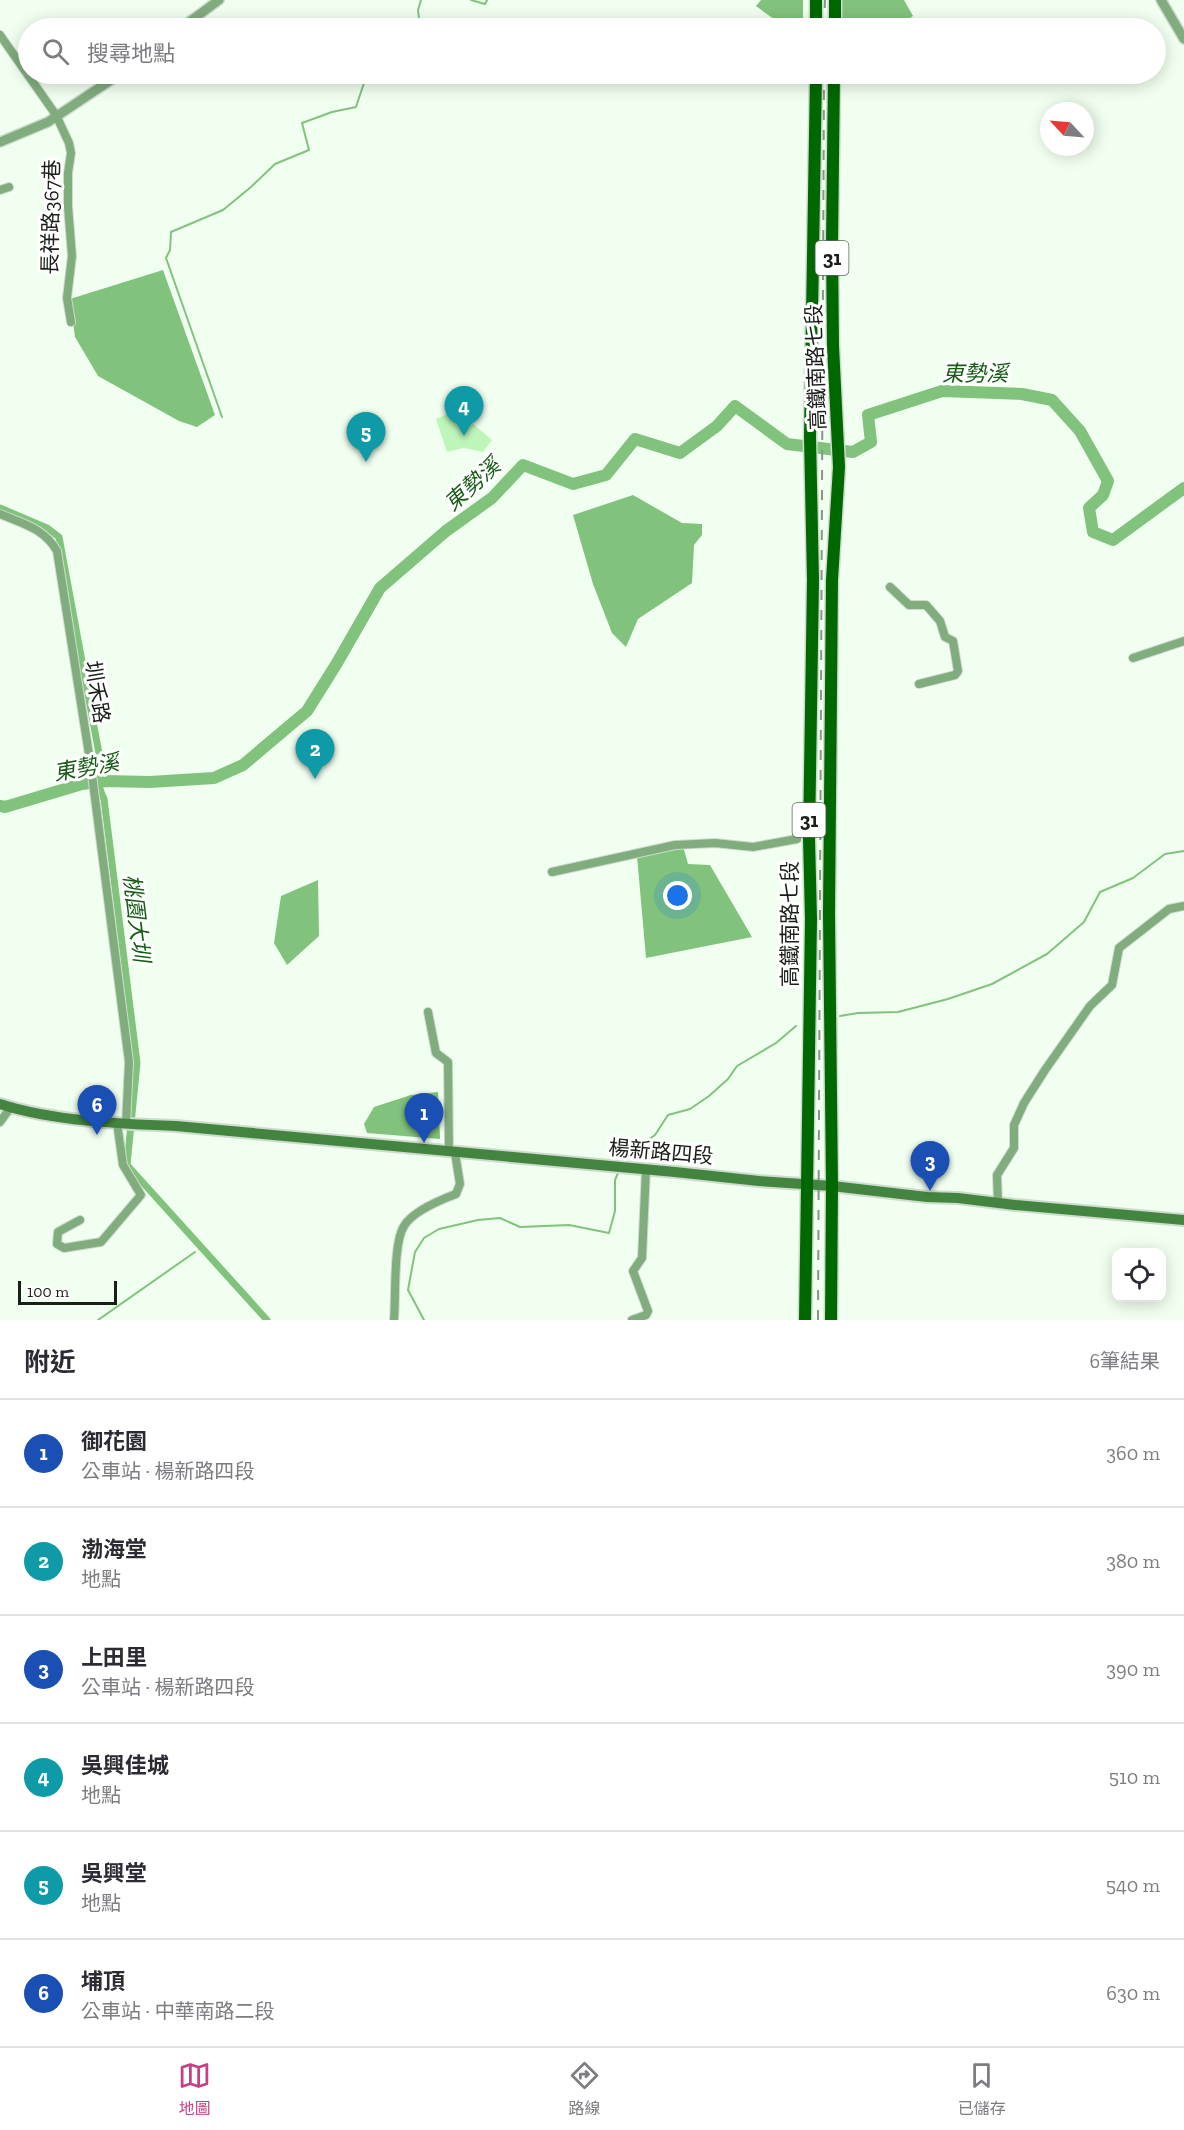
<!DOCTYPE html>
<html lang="zh-TW">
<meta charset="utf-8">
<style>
:root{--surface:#fff;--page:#f7f7f7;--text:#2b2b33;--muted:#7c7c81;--line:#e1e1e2;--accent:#c43f83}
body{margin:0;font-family:"Zilla Slab","Noto Sans TC",serif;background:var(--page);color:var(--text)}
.controls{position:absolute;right:18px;bottom:18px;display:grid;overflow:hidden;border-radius:12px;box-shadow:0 3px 15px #0003}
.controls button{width:54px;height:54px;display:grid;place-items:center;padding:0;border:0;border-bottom:2px solid var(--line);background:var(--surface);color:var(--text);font:30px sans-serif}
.compass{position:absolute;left:1040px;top:102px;width:54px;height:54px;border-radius:50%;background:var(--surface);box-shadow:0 3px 15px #0003;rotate:296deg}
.scale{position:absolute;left:18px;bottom:15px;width:99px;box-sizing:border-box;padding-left:6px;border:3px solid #191f18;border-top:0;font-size:16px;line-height:21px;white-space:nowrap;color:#191f18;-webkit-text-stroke:4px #fff;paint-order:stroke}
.you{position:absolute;left:678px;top:896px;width:21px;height:21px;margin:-15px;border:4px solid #fff;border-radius:50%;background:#1a73e8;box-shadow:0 0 0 9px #1a73e833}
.badge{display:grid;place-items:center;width:39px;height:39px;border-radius:50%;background:var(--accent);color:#fff;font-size:20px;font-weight:700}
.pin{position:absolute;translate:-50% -50px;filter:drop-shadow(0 2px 3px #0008)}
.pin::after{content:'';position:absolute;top:32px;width:21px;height:18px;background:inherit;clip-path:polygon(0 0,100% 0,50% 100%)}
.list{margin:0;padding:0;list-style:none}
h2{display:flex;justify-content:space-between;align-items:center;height:78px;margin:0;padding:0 24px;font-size:26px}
h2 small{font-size:20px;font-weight:400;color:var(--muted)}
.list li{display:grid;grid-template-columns:39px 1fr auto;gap:18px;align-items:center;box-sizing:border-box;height:108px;padding:0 24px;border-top:2px solid var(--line)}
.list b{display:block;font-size:22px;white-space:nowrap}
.list p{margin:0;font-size:20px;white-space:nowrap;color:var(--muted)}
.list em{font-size:20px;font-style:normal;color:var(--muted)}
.icon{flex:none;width:33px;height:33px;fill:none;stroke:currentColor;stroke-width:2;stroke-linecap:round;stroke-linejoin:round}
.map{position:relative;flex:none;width:1184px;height:1320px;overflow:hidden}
.search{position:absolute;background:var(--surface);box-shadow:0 3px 15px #0003;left:18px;right:18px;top:18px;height:66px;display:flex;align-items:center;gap:15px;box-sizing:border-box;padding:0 21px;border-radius:33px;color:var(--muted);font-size:22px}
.sheet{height:726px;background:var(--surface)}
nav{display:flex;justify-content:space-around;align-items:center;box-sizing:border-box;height:84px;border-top:2px solid var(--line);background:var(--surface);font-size:16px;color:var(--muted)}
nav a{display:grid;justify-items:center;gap:3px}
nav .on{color:var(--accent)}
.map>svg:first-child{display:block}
.green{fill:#bef6b9}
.water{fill:#81c37c}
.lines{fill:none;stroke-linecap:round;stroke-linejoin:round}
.stream{stroke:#81c37c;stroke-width:2}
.canal{stroke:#81c37c;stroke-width:7}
.river{stroke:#81c37c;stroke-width:12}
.minor-casing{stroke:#cedbcd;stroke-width:10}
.tertiary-casing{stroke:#cedbcd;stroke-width:12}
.secondary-casing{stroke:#cedbcd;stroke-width:14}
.primary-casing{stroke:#cedbcd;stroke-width:15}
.minor{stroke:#81ac7e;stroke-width:8}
.tertiary{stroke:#81ac7e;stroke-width:9}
.secondary{stroke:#438540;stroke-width:10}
.primary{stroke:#006801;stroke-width:12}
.rail{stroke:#8a9489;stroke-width:2;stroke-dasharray:10 10;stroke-linecap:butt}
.labels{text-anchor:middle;stroke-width:6;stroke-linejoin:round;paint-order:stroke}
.shield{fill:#fff;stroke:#5e625d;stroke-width:1.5}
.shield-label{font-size:20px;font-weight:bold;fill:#191f18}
.street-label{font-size:21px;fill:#191f18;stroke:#fff}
.water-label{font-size:22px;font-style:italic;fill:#185b17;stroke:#fff}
</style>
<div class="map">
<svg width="1184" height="1320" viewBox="0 0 1184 1320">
<rect width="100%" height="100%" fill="#f1fff0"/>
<path class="green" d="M457,410l35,30 -9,12 -19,-4 -17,4 -11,-33z"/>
<g class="water">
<path d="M761,0h42v28h-17l-30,-22z"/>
<path d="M842,0h62l9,16 -17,12h-55z"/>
<path d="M163,270l52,145 -18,12 -18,-6 -81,-45 -23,-39 -5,-38z"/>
<path d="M633,495l49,28 20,1v11l-8,10 -2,38 -54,36 -12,28 -14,-14 -19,-49 -20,-69z"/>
<path d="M683,846l5,18 22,1 42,72 -106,21 -9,-102z"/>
<path d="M318,880l1,56 -32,29 -13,-22 7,-47z"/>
<path d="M438,1092l2,47 -73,-6 -3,-9 10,-17 37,-12z"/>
</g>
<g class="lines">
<g class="stream">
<path d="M471,0l14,4 2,-4"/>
<path d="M420,28l-2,-18 3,-10"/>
<path d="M222,417l-56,-159 4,-8 1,-18 52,-22 28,-23 24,-23 34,-14 -7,-27 30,-11 24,-5 11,-33"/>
<path d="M840,1016l18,-3 40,-1 50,-13 44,-15 55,-30 37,-32 16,-30 33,-14 32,-24 19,-3"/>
<path d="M622,1161l1,-3 32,-23 13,-20 22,-6 19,-13 19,-17 9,-13 39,-23 20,-17"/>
<path d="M199,1249l1,-1"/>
<path d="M98,1320l97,-68"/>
<path d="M424,1320l-16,-30 7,-38 9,-14 15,-9 39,-9 22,-2 20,9 49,-2 40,8 6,-22v-31l3,-7"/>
</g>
<path class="canal" d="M0,508l47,20 12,9 41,222c-3,14 -3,27 4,40l33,264 -10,102 140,155"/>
<path class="river" d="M0,806l5,1 77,-23 22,-3 46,1 64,-4 29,-13 64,-54 30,-48 43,-75 66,-57 46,-33 31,-33 50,19 33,-9 29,-36 45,14 37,-27 18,-20 52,38 66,8 18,-10 -3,-27 74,-24 80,3 30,6 28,31 28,50 -5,14 -14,13 4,24 20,8 71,-52"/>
<defs>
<g id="minor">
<path d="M0,35l56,80 13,28 2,10 -3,20v33l4,50 -5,42 4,24"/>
<path d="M0,190l9,-3"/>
<path d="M0,514c23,10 44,14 57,37l34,216 38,295 -3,62"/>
<path d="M890,587l19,18h17l14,16 5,16 8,4 5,30 -3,4 -36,9"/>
<path d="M1133,658l51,-17"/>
<path d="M552,872l123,-27 40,-2 38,4 44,-8"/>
<path d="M428,1012l8,41 12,9 1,90"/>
<path d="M0,1122l11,-15"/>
<path d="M998,1203l-1,-28 17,-27v-23l10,-22 21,-33 45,-64 22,-21 7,-37 50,-39 15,-3"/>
<path d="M80,1220l-22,12 -1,12 7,4 37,-6 40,-47 -18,-30 -6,-42"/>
<path d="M394,1320c2,-22 -1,-77 10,-94 9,-15 36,-26 52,-32l4,-10 -5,-31"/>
<path d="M632,1320l14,-5 2,-4 -15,-40 9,-13 4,-89"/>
</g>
<g id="tertiary">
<path d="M1161,0l23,39"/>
<path d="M181,28l38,-28"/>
<path d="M0,142l48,-20 72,-48"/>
</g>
<path id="secondary" d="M0,1104c52,17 121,20 176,22l499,46 84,9 73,5 95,11 31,1 57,7 169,15"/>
<g id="primary">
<path d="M816,28v-28"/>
<path d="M835,28v-28"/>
<path d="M805,1320l6,-401 -2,-81 4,-258 -3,-143 6,-363"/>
<path d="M831,1320l1,-134 -3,-272 3,-334 7,-113 -6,-121 -1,-101 2,-171"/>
</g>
</defs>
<use href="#minor" class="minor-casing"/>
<use href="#tertiary" class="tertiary-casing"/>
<use href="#secondary" class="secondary-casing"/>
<use href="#primary" class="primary-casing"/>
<use href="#minor" class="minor"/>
<use href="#tertiary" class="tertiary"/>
<use href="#secondary" class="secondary"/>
<use href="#primary" class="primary"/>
<g class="rail">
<path d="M824,28l1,-28"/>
<path d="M818,1320l6,-1246"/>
</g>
</g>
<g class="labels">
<g class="shield">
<rect x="815.5" y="241" width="33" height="34" rx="4.5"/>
<rect x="792.5" y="803" width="33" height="34" rx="4.5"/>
</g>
<g class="shield-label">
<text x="832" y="265">31</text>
<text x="809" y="827">31</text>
</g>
<g class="street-label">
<text transform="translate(51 217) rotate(-89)" y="7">長祥路367巷</text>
<text transform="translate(816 367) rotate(-92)" y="7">高鐵南路七段</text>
<text transform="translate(97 692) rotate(81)" y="7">圳禾路</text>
<text transform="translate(790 924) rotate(-90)" y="7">高鐵南路七段</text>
<text transform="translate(661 1152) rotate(5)" y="7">楊新路四段</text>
</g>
<g class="water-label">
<text x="975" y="381">東勢溪</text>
<text transform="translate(472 484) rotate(-42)" y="8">東勢溪</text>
<text transform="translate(86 767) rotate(-10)" y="8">東勢溪</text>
<text transform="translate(137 918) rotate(83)" y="8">桃園大圳</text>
</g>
</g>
</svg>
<div class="controls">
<button><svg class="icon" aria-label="locate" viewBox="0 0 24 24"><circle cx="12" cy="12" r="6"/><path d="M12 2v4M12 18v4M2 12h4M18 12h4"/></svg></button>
</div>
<svg class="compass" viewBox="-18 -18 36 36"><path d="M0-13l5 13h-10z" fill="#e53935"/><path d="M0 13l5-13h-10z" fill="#7c7c81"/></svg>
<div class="scale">100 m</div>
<div class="you"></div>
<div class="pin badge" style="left:424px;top:1143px;background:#1a4fb4">1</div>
<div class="pin badge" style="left:315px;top:779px;background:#0f9aa8">2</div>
<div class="pin badge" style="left:930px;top:1191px;background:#1a4fb4">3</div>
<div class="pin badge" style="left:464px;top:436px;background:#0f9aa8">4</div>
<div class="pin badge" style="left:366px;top:462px;background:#0f9aa8">5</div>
<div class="pin badge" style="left:97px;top:1135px;background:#1a4fb4">6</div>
<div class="search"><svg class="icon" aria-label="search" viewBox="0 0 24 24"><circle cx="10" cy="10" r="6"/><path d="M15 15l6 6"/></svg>搜尋地點</div>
</div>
<section class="sheet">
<h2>附近<small>6筆結果</small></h2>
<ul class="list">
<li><span class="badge" style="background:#1a4fb4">1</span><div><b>御花園</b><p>公車站 · 楊新路四段</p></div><em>360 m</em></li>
<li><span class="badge" style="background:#0f9aa8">2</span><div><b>渤海堂</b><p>地點</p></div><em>380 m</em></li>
<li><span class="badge" style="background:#1a4fb4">3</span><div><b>上田里</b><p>公車站 · 楊新路四段</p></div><em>390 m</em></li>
<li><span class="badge" style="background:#0f9aa8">4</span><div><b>吳興佳城</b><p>地點</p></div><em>510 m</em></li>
<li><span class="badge" style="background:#0f9aa8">5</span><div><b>吳興堂</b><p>地點</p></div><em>540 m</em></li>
<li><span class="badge" style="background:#1a4fb4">6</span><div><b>埔頂</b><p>公車站 · 中華南路二段</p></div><em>630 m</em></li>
</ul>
</section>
<nav>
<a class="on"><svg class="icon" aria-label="map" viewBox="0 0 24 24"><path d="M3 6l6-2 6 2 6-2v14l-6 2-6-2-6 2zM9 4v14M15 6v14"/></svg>地圖</a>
<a><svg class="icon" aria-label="directions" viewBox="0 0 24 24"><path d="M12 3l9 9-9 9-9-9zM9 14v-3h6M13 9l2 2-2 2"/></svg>路線</a>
<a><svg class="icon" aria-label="saved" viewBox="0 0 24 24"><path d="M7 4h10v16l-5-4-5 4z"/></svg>已儲存</a>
</nav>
